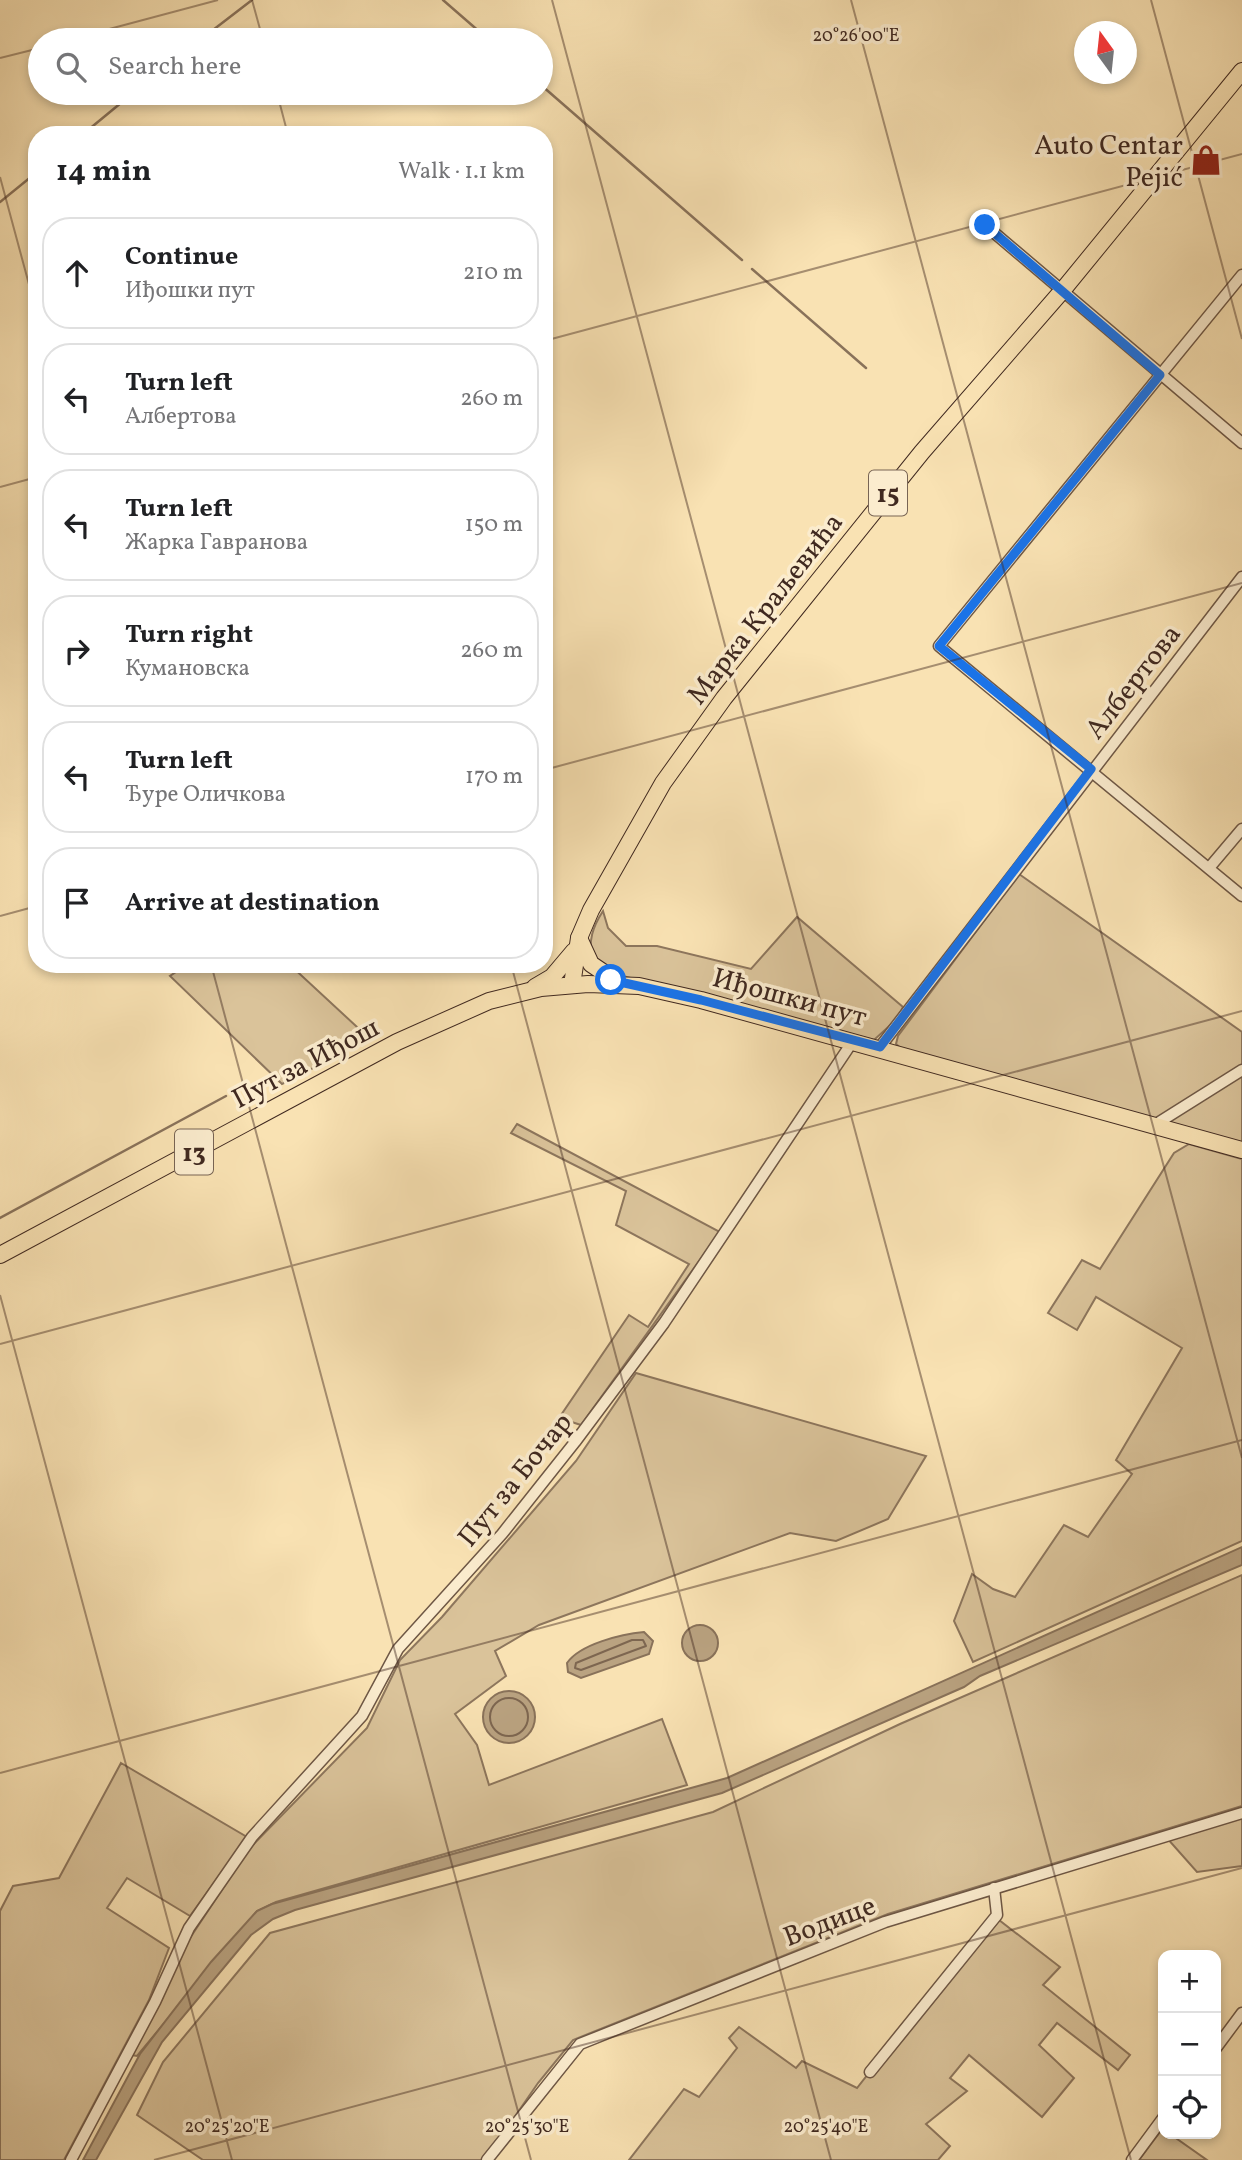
<!DOCTYPE html>
<meta charset="utf-8">
<style>
:root{--surface:#fff;--page:#f6f6f6;--text:#202124;--muted:#757577;--line:#e0e0e0}
body{margin:0;font-family:Vollkorn,serif;background:var(--page);color:var(--text)}
.controls{position:absolute;right:21px;bottom:21px;display:grid;overflow:hidden;border-radius:14px;box-shadow:0 4px 10px #0003}
.controls button{width:63px;height:63px;display:grid;place-items:center;padding:0;border:0;border-bottom:2px solid var(--line);background:var(--surface);color:var(--text);font:35px sans-serif}
.compass{position:absolute;left:1074px;top:21px;width:63px;height:63px;border-radius:50%;background:var(--surface);box-shadow:0 4px 10px #0003;rotate:345deg}
.stop{position:absolute;width:21px;height:21px;margin:-16px;border:5px solid #1a73e8;border-radius:50%;background:#fff}
.stop.end{background:#1a73e8;border-color:#fff;box-shadow:0 2px 7px #0008}
.list{margin:0;padding:0;list-style:none}
h2{display:flex;justify-content:space-between;align-items:center;height:91px;margin:0;padding:0 28px;font-size:30px}
h2 small{font-size:23px;font-weight:400;color:var(--muted)}
.list li{display:grid;grid-template-columns:46px 1fr auto;gap:21px;align-items:center;box-sizing:border-box;height:112px;margin:0 14px 14px;padding:0 14px;border:2px solid var(--line);border-radius:28px}
.list b{display:block;font-size:26px;white-space:nowrap}
.list p{margin:0;font-size:23px;white-space:nowrap;color:var(--muted)}
.list em{font-size:23px;font-style:normal;color:var(--muted)}
.icon{flex:none;width:38px;height:38px;fill:none;stroke:currentColor;stroke-width:2;stroke-linecap:round;stroke-linejoin:round}
.map{position:relative;flex:none;width:1242px;height:2160px;overflow:hidden}
.search{position:absolute;background:var(--surface);box-shadow:0 4px 10px #0003;left:28px;top:28px;width:525px;height:77px;display:flex;align-items:center;gap:18px;box-sizing:border-box;padding:0 24px;border-radius:38px;color:var(--muted);font-size:26px}
.panel{position:absolute;background:var(--surface);box-shadow:0 4px 10px #0003;left:28px;top:126px;width:525px;height:847px;border-radius:28px}
.map>svg:first-child{display:block}
.green{fill:#dac39a;stroke:#8d765d;stroke-width:2}
.water{fill:#baa381;stroke:#89725a;stroke-width:2}
.lines{fill:none;stroke-linecap:round;stroke-linejoin:round}
.shore{stroke:#7d6650;stroke-width:2}
.stream{stroke:#89725a;stroke-width:2.5}
.minor-casing{stroke:#6e5745;stroke-width:13}
.primary-casing{stroke:#402920;stroke-width:18}
.minor{stroke:#fbecce;stroke-width:10}
.primary{stroke:#f9e2b3;stroke-width:16}
.route{stroke:#1a73e8;stroke-width:9}
.ticks{fill:none;stroke:#402920;stroke-width:2;stroke-opacity:0.45}
.labels{text-anchor:middle;stroke-width:7;stroke-linejoin:round;paint-order:stroke}
.shield{fill:#fbecce;stroke:#786454;stroke-width:2}
.shield-label{font-size:26px;font-weight:bold;fill:#402920}
.poi-label{font-size:28px;fill:#402920;stroke:#fbecce;text-anchor:end}
.street-label{font-size:28px;fill:#402920;stroke:#fbecce}
.ticks-label{font-size:18px;text-anchor:middle;fill:#402920;stroke:#fbecce;stroke-width:7;stroke-linejoin:round;paint-order:stroke}
</style>
<div class="map">
<svg width="1242" height="2160" viewBox="0 0 1242 2160">
<rect width="100%" height="100%" fill="#f9e2b3"/>
<filter id="stains"><feTurbulence type="fractalNoise" baseFrequency=".00286" numOctaves="4"/><feColorMatrix values="0 0 0 0 .2 0 0 0 0 .09 0 0 0 0 .02 0 0 0 .5 -.17"/></filter>
<radialGradient id="worn" r=".72"><stop offset=".6" stop-color="#630" stop-opacity="0"/><stop offset="1" stop-color="#630" stop-opacity=".3"/></radialGradient>
<g class="green">
<path d="M1019,874l223,158v111l-339,-93 -7,-6 2,-8z"/>
<path d="M603,911l5,17 18,18h31l94,23 46,-52 106,90 -6,12 -23,21 -263,-67 -20,-14c-2,-19 1,-31 12,-48z"/>
<path d="M188,964h101l81,75 -88,45 -112,-108z"/>
<path d="M517,1124l203,108 -139,193 -22,-7 70,-103 19,12 41,-63 -73,-39 10,-34 -115,-58z"/>
<path d="M1189,1144l53,15v382l-269,121 -19,-41 18,-47 21,15 22,8 49,-72 24,12 44,-63 -16,-14 66,-112 -86,-51 -19,33 -29,-17 34,-53 18,9 74,-116z"/>
<path d="M636,1373l290,83 -38,63 -52,22 -46,-8 -251,92 -44,26 11,25 -51,38 22,31 12,40 173,-66 25,66 -411,117 -19,9 -120,145 -6,-1 28,-50 29,-64 61,-92 118,-121 33,-68 42,-43 134,-156z"/>
<path d="M1242,1575v231l-354,108 -315,126 -35,43 -53,77h-282l-66,-45 26,-53 107,-129 443,-121 187,-88z"/>
<path d="M121,1763l126,74 -57,79 -63,-38 -20,30 62,40 -20,52 -85,160h-64v-249l13,-25 46,-8z"/>
<path d="M1242,1815v51l-45,6 -31,-35z"/>
<path d="M990,1919l9,1 61,47 -17,18 87,70 -12,15 -61,-47 -18,22 35,33 -32,39 -73,-62 -19,23 17,13 -41,33 24,22 -12,14h-309l55,-71 15,8 38,-49 -8,-10 10,-11 57,41 6,-7 55,27z"/>
<path d="M1163,2128v6h7l37,26h-68z"/>
</g>
<g class="water">
<path d="M1242,1547v18l-262,111 -16,11 -242,106 -427,117 -22,9 -22,16 -89,107 -66,118h-13l57,-106 71,-92 46,-51 15,-7 455,-126z"/>
<circle cx="700" cy="1643" r="18"/>
<path d="M644,1632l9,9 -4,13 -68,24 -13,-6 -1,-9c13,-19 55,-29 77,-31z"/>
<circle cx="509" cy="1717" r="26"/>
</g>
<g class="lines">
<g class="shore">
<path d="M632,1640h11l3,6 -65,24 -6,-2 1,-5z"/>
<circle cx="509" cy="1717" r="19"/>
</g>
<g class="stream">
<path d="M443,0l46,40"/>
<path d="M200,40l52,-40"/>
<path d="M541,85l201,175"/>
<path d="M82,135l51,-42"/>
<path d="M0,202l37,-30"/>
<path d="M752,269l114,99"/>
<path d="M0,1218l226,-122"/>
</g>
<defs>
<g id="minor">
<path d="M985,225l257,218"/>
<path d="M1242,275l-303,371 303,250"/>
<path d="M1209,868l33,-39"/>
<path d="M880,1047l362,-470"/>
<path d="M1153,1126l89,-56"/>
<path d="M1216,2048l26,-35"/>
<path d="M870,2072l127,-157 -3,-27"/>
<path d="M71,2160l84,-158 34,-74 63,-91 110,-121 36,-67 104,-115 73,-92 89,-119 189,-282"/>
<path d="M487,2160l93,-116 305,-122 357,-109"/>
<path d="M1132,2160l31,-42"/>
</g>
<g id="primary">
<path d="M579,938l12,26 28,19"/>
<path d="M572,985l7,-47 12,-28 72,-127 61,-85 198,-246 140,-161 180,-220"/>
<path d="M535,987l17,-10 22,-26"/>
<path d="M0,1255l397,-213 92,-41 52,-13 47,-4 51,2 62,14 541,150"/>
</g>
</defs>
<use href="#minor" class="minor-casing"/>
<use href="#primary" class="primary-casing"/>
<use href="#minor" class="minor"/>
<use href="#primary" class="primary"/>
</g>
<g class="lines">
<path class="route" d="M611,980l90,20 179,47 211,-278 -152,-123 221,-271 -175,-150"/>
</g>
<path class="ticks" d="M252,0l11,40M552,0l579,2160M851,0l391,1458M1151,0l91,339M68,40l150,-40M0,58l40,-10M277,93l11,42M0,177l37,137M544,341l698,-187M0,487l37,-10M544,770l698,-187M0,916l37,-10M211,964l320,1196M511,964l320,1196M0,1295l232,865M0,1344l1242,-333M0,1773l1242,-333M154,2160l1088,-292"/>
<defs>
<symbol id="shop-bare" viewBox="-9 -9 18 18"><path d="M-5-2.5h2.3a2.7 3.5 0 0 1 5.4 0H5L5.5 6h-11ZM-1.5-2.5h3a1.5 2.3 0 0 0-3 0Z" fill="#8f2418" stroke="#fbecce" stroke-width="2.5" paint-order="stroke"/></symbol>
</defs>
<g fill-rule="evenodd">
<use href="#shop-bare" x="1184" y="138" width="44" height="44"/>
</g>
<g class="labels">
<g class="shield">
<rect x="869" y="470.5" width="38" height="45" rx="5"/>
<rect x="175" y="1129.5" width="38" height="45" rx="5"/>
</g>
<g class="shield-label">
<text x="888" y="502">15</text>
<text x="194" y="1161">13</text>
</g>
<g class="poi-label">
<text x="1183" y="154">Auto Centar<tspan x="1183" dy="32">Pejić</tspan></text>
</g>
<g class="street-label">
<text transform="translate(764 608) rotate(-52)" y="10">Марка Краљевића</text>
<text transform="translate(1132 681) rotate(-52)" y="10">Албертова</text>
<text transform="translate(790 996) rotate(15)" y="10">Иђошки пут</text>
<text transform="translate(305 1062) rotate(-28)" y="10">Пут за Иђош</text>
<text transform="translate(514 1479) rotate(-51)" y="10">Пут за Бочар</text>
<text transform="translate(829 1920) rotate(-21)" y="10">Водице</text>
</g>
</g>
<g class="ticks-label">
<text x="856" y="41">20°26'00"E</text>
<text x="227" y="2132">20°25'20"E</text>
<text x="527" y="2132">20°25'30"E</text>
<text x="826" y="2132">20°25'40"E</text>
</g>
<rect width="100%" height="100%" filter="url(#stains)"/>
<rect width="100%" height="100%" fill="url(#worn)"/>
</svg>
<div class="controls">
<button>+</button>
<button>−</button>
<button><svg class="icon" aria-label="locate" viewBox="0 0 24 24"><circle cx="12" cy="12" r="6"/><path d="M12 2v4M12 18v4M2 12h4M18 12h4"/></svg></button>
</div>
<svg class="compass" viewBox="-18 -18 36 36"><path d="M0-13l5 13h-10z" fill="#e53935"/><path d="M0 13l5-13h-10z" fill="#757577"/></svg>
<div class="stop" style="left:611px;top:980px"></div>
<div class="stop end" style="left:985px;top:225px"></div>
<div class="search"><svg class="icon" aria-label="search" viewBox="0 0 24 24"><circle cx="10" cy="10" r="6"/><path d="M15 15l6 6"/></svg>Search here</div>
<section class="panel">
<h2>14 min<small>Walk · 1.1 km</small></h2>
<ul class="list">
<li><svg class="icon" aria-label="ahead" viewBox="0 0 24 24"><path d="M12 20V5M6 11l6-6 6 6"/></svg><div><b>Continue</b><p>Иђошки пут</p></div><em>210 m</em></li>
<li><svg class="icon" aria-label="left" viewBox="0 0 24 24"><path d="M17 20v-9H6M10 6l-5 5 5 5"/></svg><div><b>Turn left</b><p>Албертова</p></div><em>260 m</em></li>
<li><svg class="icon" aria-label="left" viewBox="0 0 24 24"><path d="M17 20v-9H6M10 6l-5 5 5 5"/></svg><div><b>Turn left</b><p>Жарка Гавранова</p></div><em>150 m</em></li>
<li><svg class="icon" aria-label="right" viewBox="0 0 24 24"><path d="M7 20v-9h11M14 6l5 5-5 5"/></svg><div><b>Turn right</b><p>Кумановска</p></div><em>260 m</em></li>
<li><svg class="icon" aria-label="left" viewBox="0 0 24 24"><path d="M17 20v-9H6M10 6l-5 5 5 5"/></svg><div><b>Turn left</b><p>Ђуре Оличкова</p></div><em>170 m</em></li>
<li><svg class="icon" aria-label="arrive" viewBox="0 0 24 24"><path d="M6 21V4h12l-3 4 3 4H6"/></svg><div><b>Arrive at destination</b></div></li>
</ul>
</section>
</div>
